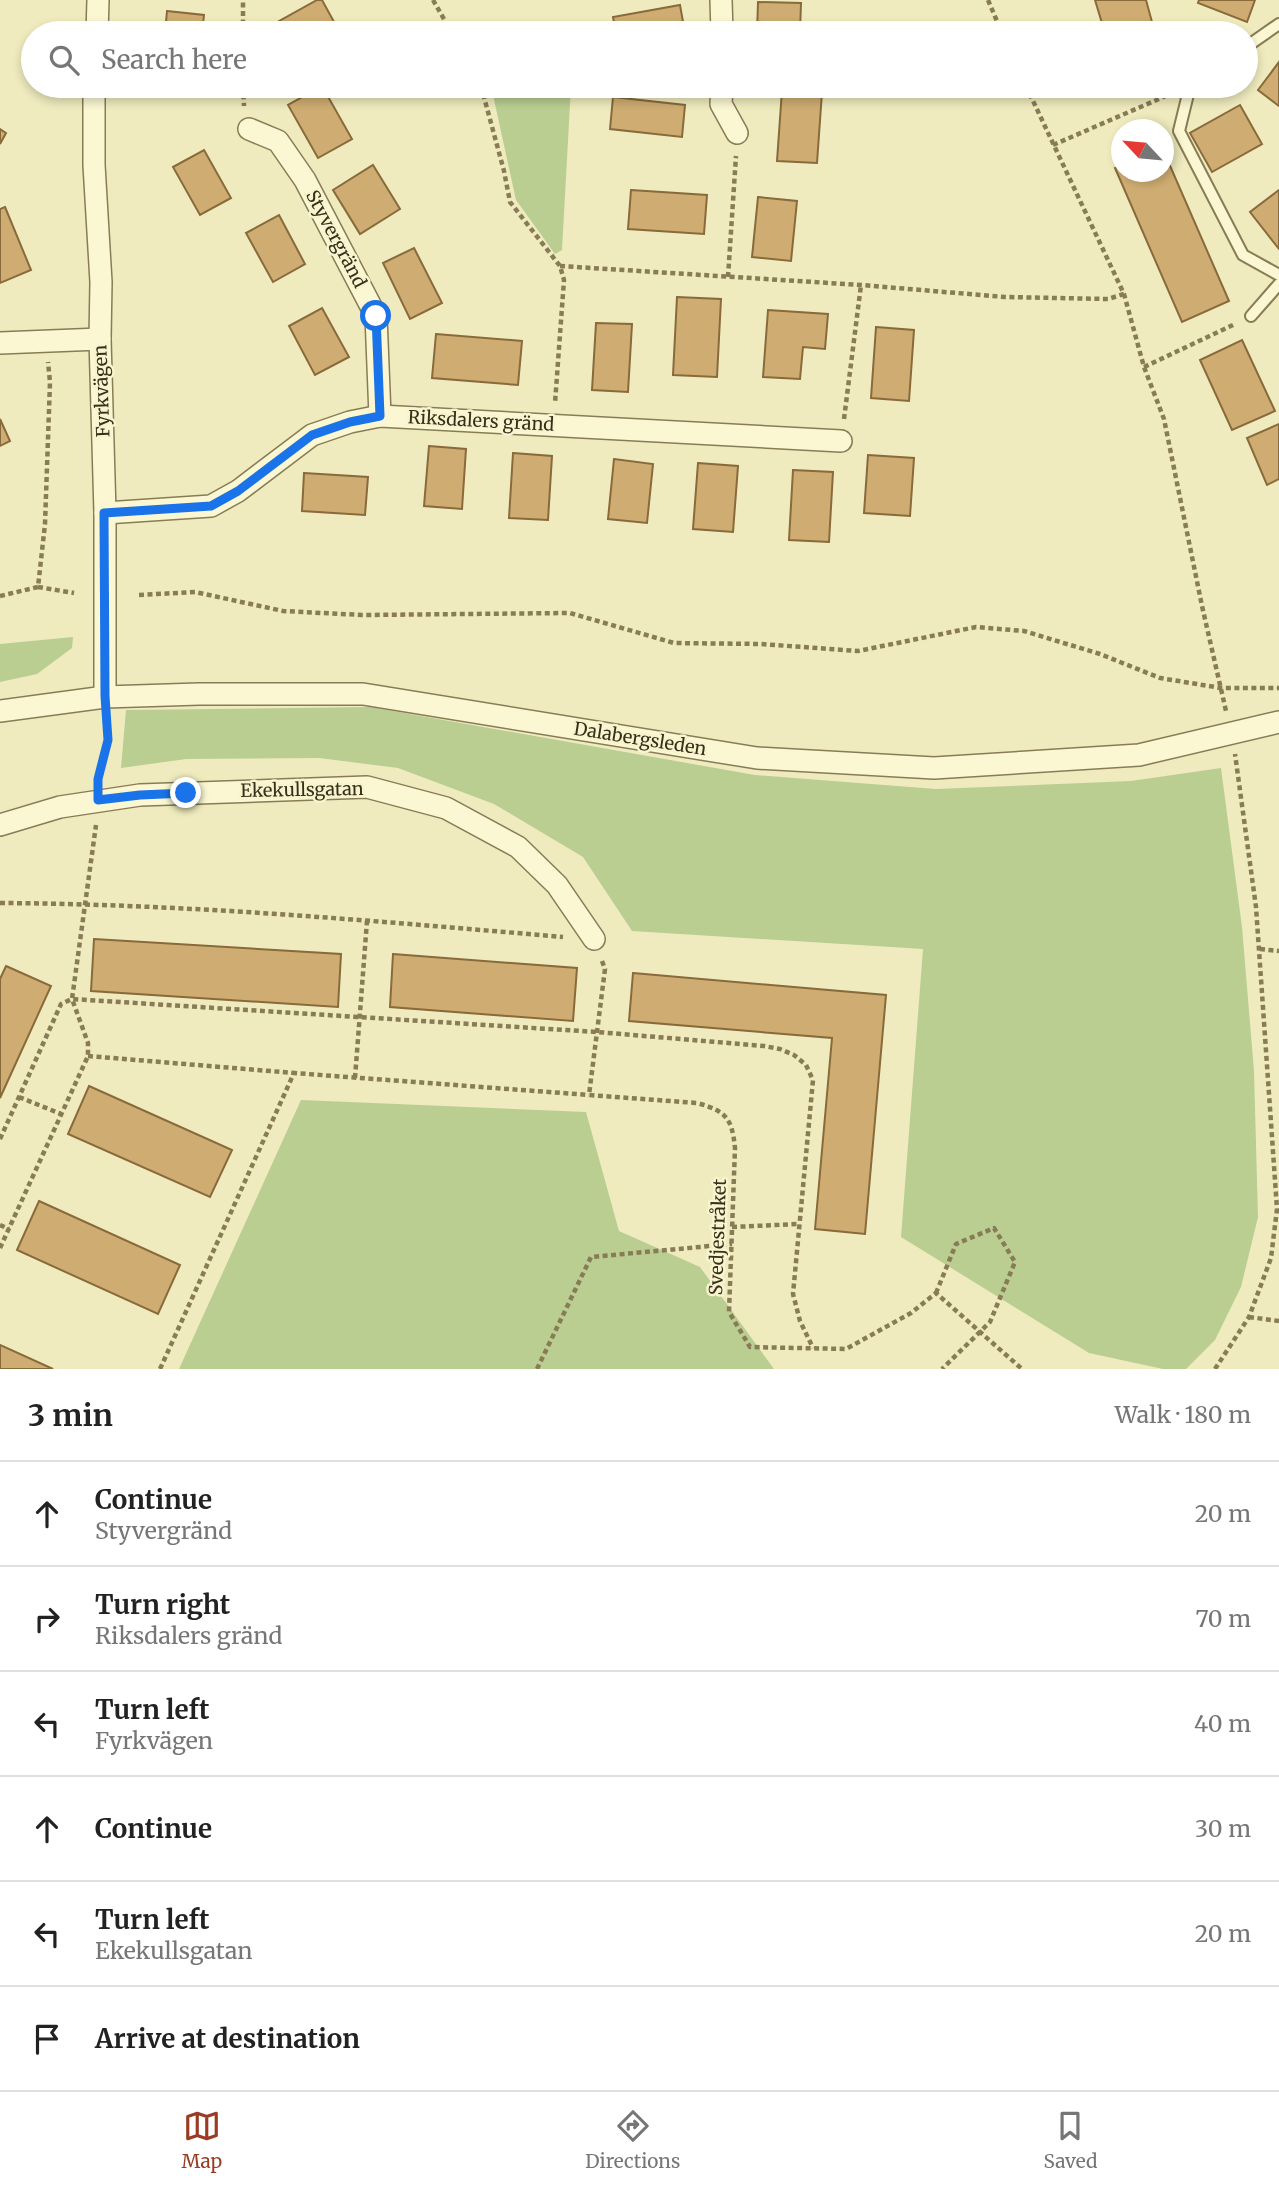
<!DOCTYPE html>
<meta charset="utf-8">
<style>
:root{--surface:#fff;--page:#f2f2f2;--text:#222;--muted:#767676;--line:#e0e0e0;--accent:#9a3c24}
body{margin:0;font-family:Merriweather,serif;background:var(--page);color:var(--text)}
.compass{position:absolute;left:1111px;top:119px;width:63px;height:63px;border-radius:50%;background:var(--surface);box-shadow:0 4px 10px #0003;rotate:296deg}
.stop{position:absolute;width:21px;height:21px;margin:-16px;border:5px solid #1a73e8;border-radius:50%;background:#fff}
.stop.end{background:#1a73e8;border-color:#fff;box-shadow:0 2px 7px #0008}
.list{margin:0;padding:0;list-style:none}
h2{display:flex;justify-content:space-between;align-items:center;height:91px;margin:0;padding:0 28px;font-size:30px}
h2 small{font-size:23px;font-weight:400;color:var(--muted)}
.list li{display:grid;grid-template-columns:46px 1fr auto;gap:21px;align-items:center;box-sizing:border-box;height:105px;padding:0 28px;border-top:2px solid var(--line)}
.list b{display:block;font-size:26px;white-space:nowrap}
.list p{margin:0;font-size:23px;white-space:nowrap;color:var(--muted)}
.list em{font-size:23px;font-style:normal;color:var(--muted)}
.icon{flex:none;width:38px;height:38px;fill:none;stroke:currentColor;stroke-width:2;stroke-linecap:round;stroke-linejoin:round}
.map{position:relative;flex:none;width:1279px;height:1369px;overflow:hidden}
.search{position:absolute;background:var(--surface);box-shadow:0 4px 10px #0003;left:21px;right:21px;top:21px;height:77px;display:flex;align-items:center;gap:18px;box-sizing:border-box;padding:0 24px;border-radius:38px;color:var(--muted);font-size:26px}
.sheet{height:721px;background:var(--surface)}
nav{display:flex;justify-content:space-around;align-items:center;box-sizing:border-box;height:98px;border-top:2px solid var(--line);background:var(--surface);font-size:19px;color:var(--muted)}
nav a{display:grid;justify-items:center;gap:4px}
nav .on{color:var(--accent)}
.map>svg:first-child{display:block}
.green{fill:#bace92}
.building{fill:#cfad72;stroke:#886a3b;stroke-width:2}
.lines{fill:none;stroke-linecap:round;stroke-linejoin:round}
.service-casing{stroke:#887c56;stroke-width:14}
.minor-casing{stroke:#887c56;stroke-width:24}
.path{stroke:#887c56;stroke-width:4.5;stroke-dasharray:5 3.5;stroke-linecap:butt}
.service{stroke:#faf7d2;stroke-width:10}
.minor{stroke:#faf7d2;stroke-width:21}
.route{stroke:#1a73e8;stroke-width:9}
.labels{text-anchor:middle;stroke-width:5;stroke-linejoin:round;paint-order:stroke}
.street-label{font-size:18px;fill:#372f1b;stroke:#f7f4ce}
</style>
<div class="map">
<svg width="1279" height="1369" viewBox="0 0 1279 1369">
<rect width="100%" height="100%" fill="#efebbe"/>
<g class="green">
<path d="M491,86h80l-9,164 -7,4 -39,-54z"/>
<path d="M73,637l-1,11 -35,26 -37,8v-38z"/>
<path d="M370,707l385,68 181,14 195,-8 90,-13 21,159 12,144 4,146 -17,70 -26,53 -29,29h-23l-74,-16 -188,-116 22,-288 -291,-18 -49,-74 -89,-53 -96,-36 -79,-10 -133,1 -65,9 5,-58z"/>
<path d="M301,1100l285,12 33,119 81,36 74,102h-595z"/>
</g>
<g class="building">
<path d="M317,0h5l17,31 -4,2h-68l-2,-4z"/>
<path d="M1095,0h51l9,33h-50z"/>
<path d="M1199,0h56l-8,22 -49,-19z"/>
<path d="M758,2l43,1 -1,30h-43z"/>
<path d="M680,5l5,28h-69l-3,-16z"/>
<path d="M167,11l37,4 -2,18h-37z"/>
<path d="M1279,62v44l-21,-16z"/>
<path d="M322,86l30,53 -34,19 -30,-53z"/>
<path d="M782,90l40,2 -5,71 -40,-2z"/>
<path d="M613,97l72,8 -3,32 -72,-8z"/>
<path d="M1240,105l22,39 -50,28 -22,-39z"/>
<path d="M0,129l6,4 -6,11z"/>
<path d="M204,150l27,48 -31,17 -27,-48z"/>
<path d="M1164,152l65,149 -47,21 -67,-154 7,-3v7h42z"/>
<path d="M373,165l27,44 -40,25 -27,-44z"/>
<path d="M631,190l76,5 -3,39 -76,-5z"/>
<path d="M1279,190v59l-29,-37z"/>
<path d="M758,197l39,4 -6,60 -39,-4z"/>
<path d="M5,207l26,63 -31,13v-74z"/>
<path d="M279,215l26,49 -32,18 -27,-49z"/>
<path d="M414,248l28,55 -32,16 -27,-56z"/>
<path d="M677,297l44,2 -4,78 -44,-2z"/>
<path d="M322,308l27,49 -34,18 -26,-49z"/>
<path d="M768,310l60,4 -3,35 -22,-2 -3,32 -37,-2z"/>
<path d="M596,323l36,1 -4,68 -36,-2z"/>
<path d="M876,327l38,3 -5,71 -38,-3z"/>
<path d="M436,334l86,7 -4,44 -86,-7z"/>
<path d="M1242,340l33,71 -43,19 -32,-70z"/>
<path d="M0,419l10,22 -10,5z"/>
<path d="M1279,424v55l-12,6 -20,-47z"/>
<path d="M429,446l37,3 -4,60 -38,-3z"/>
<path d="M513,453l39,3 -4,64 -39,-2z"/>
<path d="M868,455l46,3 -4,58 -46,-3z"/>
<path d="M614,459l39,5 -6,59 -39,-4z"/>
<path d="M698,463l40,3 -5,66 -40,-3z"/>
<path d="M793,470l40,2 -4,70 -40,-2z"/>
<path d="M304,473l64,4 -3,38 -63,-4z"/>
<path d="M94,939l247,15 -3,53 -247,-16z"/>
<path d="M393,954l184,14 -4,53 -183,-14z"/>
<path d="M6,966l45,20 -51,112v-119z"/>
<path d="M633,973l253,22 -21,239 -50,-5 17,-191 -203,-17z"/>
<path d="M89,1086l143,64 -22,47 -142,-63z"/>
<path d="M39,1201l141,64 -22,49 -141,-64z"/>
<path d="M0,1345l53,24h-53z"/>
</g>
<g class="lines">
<defs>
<g id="service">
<path d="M1246,47l33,-23"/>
<path d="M1190,86l-11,45 64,124 36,20"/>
<path d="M1251,316l28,-32"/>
</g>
<g id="minor">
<path d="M721,0l1,33"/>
<path d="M97,33l1,-33"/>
<path d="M94,86v79l7,117 -1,57 5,174v184"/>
<path d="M722,86l-1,18 16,29"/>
<path d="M249,129l29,12 27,39 71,136 4,100"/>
<path d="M0,343l100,-4"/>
<path d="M105,513l106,-7 27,-15 74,-56 38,-13 30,-6 461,25"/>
<path d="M0,711l105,-14 94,-3h164l394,64 177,10 205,-13 140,-33"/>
<path d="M0,825l60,-18 80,-12 227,-8 79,21 72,39 39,38 37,54"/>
</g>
</defs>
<use href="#service" class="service-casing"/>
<use href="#minor" class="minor-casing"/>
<g class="path">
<path d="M433,0l19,33"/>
<path d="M988,0l14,33"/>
<path d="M243,33v-33"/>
<path d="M243,86l1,20"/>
<path d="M481,86l23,85 6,31 50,64 4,14 -9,123"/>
<path d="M1026,86l98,208 20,73 20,52 38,187 24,105"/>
<path d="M1053,145l115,-50"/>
<path d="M560,266l301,19 144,12 103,2 16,-5"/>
<path d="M728,277l8,-121"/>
<path d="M1144,367l91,-43"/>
<path d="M844,419l17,-134"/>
<path d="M38,587l36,6"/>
<path d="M139,595l56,-3 88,19 79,4 208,-2 104,30 87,1 97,7 118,-24 48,4 76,23 60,24 61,10h58"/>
<path d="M0,596l38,-9 7,-63 5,-142 -2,-20"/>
<path d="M99,778l9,-38 -2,-19"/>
<path d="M0,903c188,1 376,18 563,34"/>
<path d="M1260,949l19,2"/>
<path d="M602,961l3,8 -16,126 108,8c29,8 35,15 38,45l-6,164 21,35 96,2 65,-36 25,-20 86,76"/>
<path d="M88,1056l206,17"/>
<path d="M355,1078l12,-157"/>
<path d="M19,1097l42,17"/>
<path d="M0,1139l61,-135 11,-5 525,33 167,14 16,3 14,6 12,10 7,15 -20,214 7,27 13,27"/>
<path d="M0,1225l9,4"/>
<path d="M732,1227l67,-3"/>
<path d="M0,1248l88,-192v-13l-16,-44 24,-174"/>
<path d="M936,1293l20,-49 38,-16 21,34 -25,60 -48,47"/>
<path d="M1249,1317l30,4"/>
<path d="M160,1369l134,-296 295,22"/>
<path d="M537,1369l54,-112 141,-13"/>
<path d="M1215,1369l34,-52 22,-59 6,-49 -21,-302 -21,-153"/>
</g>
<use href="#service" class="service"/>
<use href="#minor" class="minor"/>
</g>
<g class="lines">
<path class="route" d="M186,793l-46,2 -42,5v-21l10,-39 -3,-44 -1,-183 107,-7 27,-15 74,-56 38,-13 30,-6 -4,-100"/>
</g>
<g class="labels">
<g class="street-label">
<text transform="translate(336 239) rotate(62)" y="6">Styvergränd</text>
<text transform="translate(102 391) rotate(-92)" y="6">Fyrkvägen</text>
<text transform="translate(481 421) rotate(3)" y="6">Riksdalers gränd</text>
<text transform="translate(640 739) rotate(9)" y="6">Dalabergsleden</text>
<text transform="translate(302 790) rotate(-1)" y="6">Ekekullsgatan</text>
<text transform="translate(718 1237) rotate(-88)" y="6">Svedjestråket</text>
</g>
</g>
</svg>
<svg class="compass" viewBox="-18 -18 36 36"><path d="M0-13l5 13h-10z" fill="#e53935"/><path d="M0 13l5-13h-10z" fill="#767676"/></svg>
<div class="stop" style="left:376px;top:316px"></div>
<div class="stop end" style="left:186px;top:793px"></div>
<div class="search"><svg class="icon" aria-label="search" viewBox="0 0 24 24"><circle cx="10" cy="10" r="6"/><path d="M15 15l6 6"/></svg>Search here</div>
</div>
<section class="sheet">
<h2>3 min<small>Walk · 180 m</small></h2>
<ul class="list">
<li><svg class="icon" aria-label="ahead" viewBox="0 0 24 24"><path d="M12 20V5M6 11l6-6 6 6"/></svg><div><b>Continue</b><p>Styvergränd</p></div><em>20 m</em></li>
<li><svg class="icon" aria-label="right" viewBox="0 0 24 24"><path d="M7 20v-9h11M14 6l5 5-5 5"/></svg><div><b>Turn right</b><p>Riksdalers gränd</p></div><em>70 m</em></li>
<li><svg class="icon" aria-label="left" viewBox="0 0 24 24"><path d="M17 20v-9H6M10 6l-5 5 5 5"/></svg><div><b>Turn left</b><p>Fyrkvägen</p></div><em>40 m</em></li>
<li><svg class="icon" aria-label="ahead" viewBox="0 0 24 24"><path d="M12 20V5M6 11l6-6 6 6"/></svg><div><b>Continue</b></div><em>30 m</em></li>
<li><svg class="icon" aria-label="left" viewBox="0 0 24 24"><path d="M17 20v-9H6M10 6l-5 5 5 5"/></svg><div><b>Turn left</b><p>Ekekullsgatan</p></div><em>20 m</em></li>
<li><svg class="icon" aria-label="arrive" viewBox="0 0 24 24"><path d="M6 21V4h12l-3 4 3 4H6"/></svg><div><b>Arrive at destination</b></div></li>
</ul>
</section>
<nav>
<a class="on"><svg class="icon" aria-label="map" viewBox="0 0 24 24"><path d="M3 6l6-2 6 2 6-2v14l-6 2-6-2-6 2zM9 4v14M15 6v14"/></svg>Map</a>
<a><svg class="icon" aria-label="directions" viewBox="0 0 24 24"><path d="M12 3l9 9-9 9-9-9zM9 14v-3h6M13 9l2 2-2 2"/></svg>Directions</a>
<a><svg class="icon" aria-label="saved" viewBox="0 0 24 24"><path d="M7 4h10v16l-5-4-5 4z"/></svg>Saved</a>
</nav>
